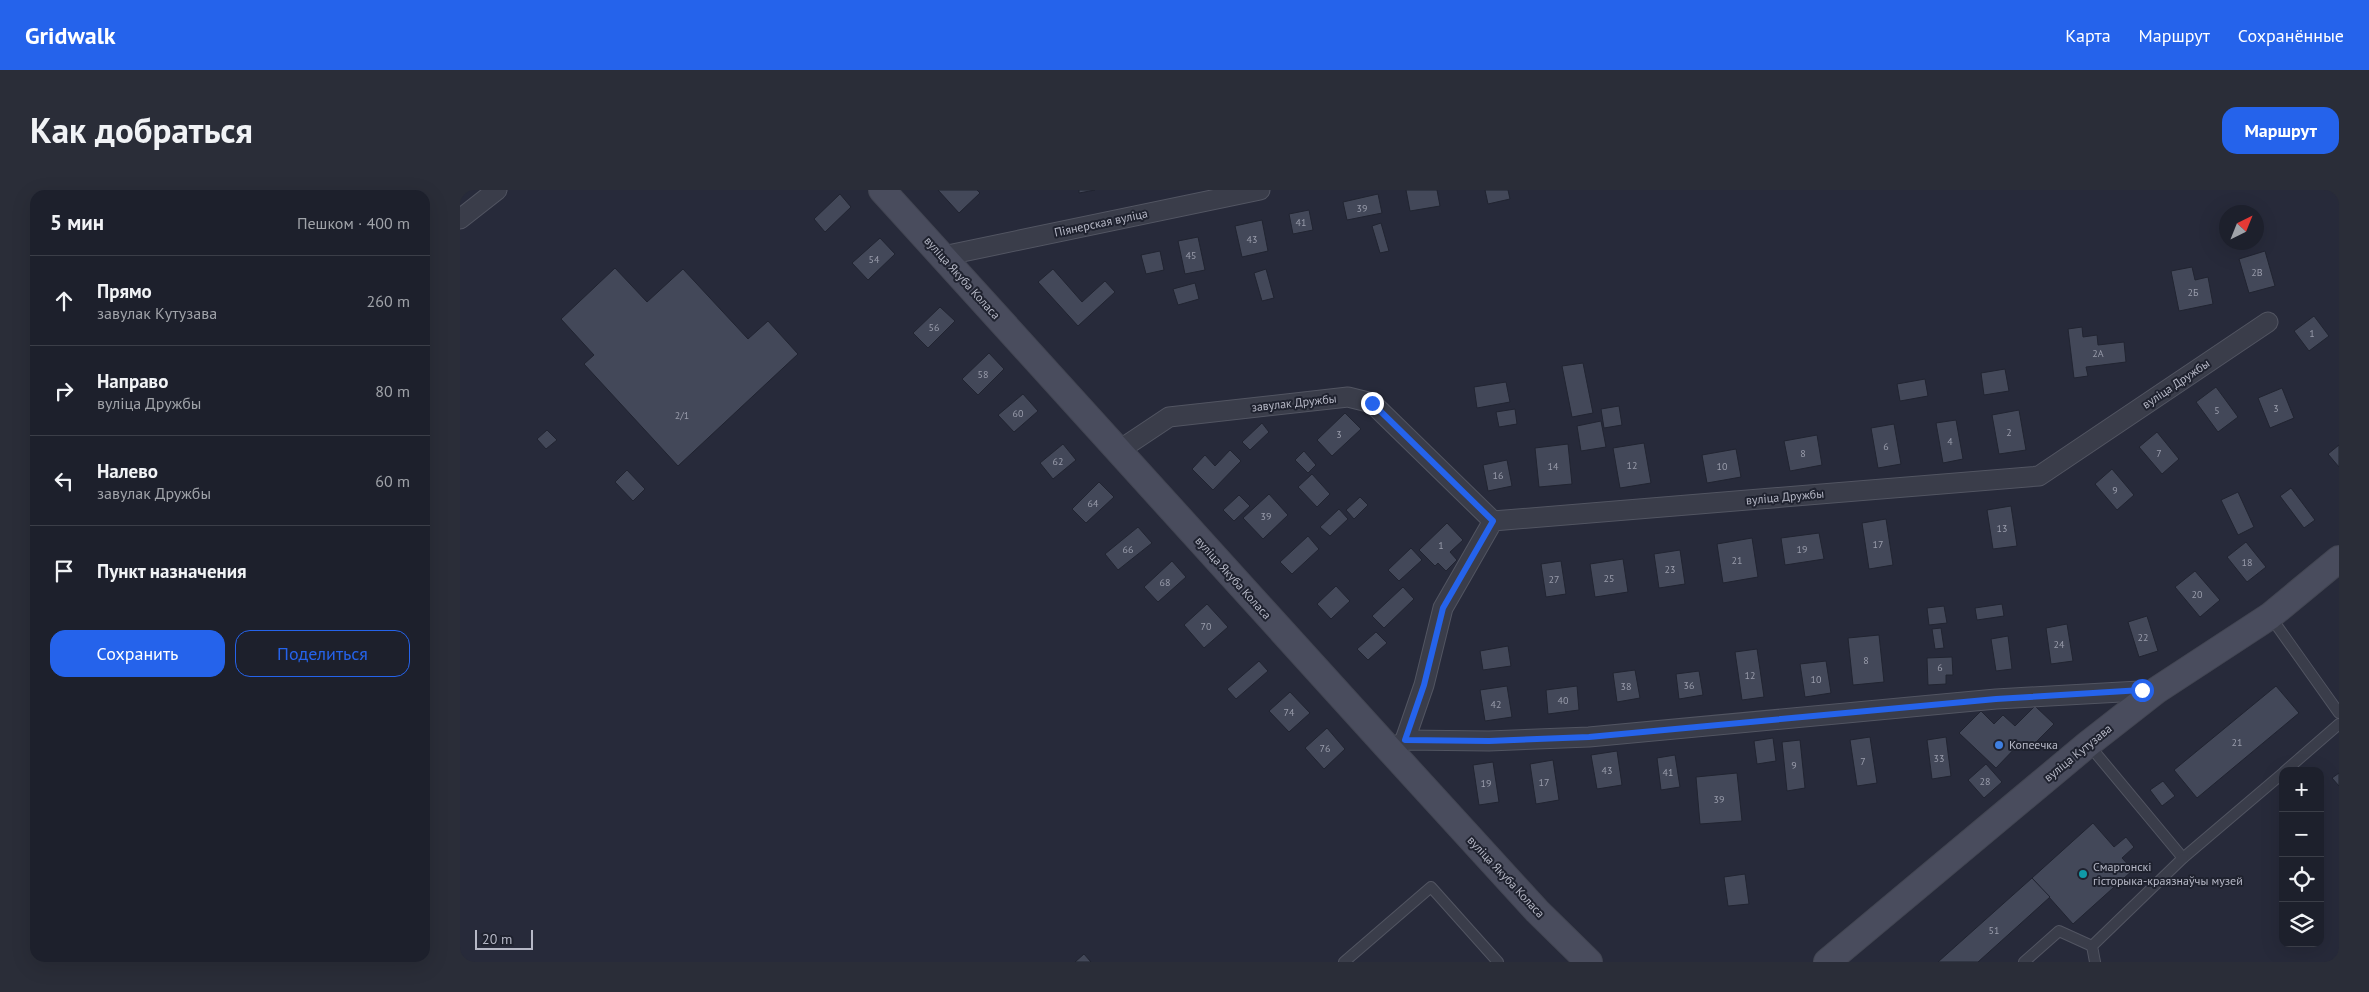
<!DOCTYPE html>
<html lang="ru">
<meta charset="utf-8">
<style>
:root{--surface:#1d202c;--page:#2a2d38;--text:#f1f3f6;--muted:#a0a3a9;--line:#3b3e48;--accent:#2563eb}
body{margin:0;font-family:"PT Sans",sans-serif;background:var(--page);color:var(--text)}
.controls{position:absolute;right:15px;bottom:15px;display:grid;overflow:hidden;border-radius:10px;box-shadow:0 5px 20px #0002}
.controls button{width:45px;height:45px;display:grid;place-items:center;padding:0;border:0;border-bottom:1px solid var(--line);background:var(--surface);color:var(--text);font:25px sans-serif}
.compass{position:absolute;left:1759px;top:15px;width:45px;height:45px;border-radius:50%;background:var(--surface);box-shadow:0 5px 20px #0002;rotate:43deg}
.scale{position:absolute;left:15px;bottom:12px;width:58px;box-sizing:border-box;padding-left:5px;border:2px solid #b6b8c6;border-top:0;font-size:14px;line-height:18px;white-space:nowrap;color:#b6b8c6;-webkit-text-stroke:4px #1f222f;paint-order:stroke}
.stop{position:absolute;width:15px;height:15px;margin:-11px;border:4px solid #2563eb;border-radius:50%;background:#fff}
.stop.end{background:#2563eb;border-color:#fff;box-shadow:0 1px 5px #0008}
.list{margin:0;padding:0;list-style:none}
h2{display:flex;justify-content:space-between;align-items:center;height:65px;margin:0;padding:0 20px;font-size:21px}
h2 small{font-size:16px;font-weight:400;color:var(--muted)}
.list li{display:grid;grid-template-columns:32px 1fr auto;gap:15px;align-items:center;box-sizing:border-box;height:90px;padding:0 20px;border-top:1px solid var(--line)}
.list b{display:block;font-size:19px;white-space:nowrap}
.list p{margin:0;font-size:16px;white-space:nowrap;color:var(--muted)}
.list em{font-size:16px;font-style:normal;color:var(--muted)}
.actions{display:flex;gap:10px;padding:15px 20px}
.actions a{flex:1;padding:11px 0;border:1px solid var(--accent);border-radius:15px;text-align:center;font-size:18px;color:var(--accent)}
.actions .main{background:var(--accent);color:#fff}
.icon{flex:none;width:28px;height:28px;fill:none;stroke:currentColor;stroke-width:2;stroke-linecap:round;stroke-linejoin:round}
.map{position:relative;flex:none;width:1879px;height:772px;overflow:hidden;border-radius:15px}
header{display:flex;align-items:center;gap:30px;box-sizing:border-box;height:70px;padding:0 25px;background:var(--accent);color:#fff}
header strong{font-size:24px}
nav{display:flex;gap:28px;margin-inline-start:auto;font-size:18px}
.intro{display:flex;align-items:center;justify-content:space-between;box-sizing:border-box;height:120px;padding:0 30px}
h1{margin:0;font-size:35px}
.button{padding:12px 22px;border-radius:15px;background:var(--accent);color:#fff;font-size:18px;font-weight:700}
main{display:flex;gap:30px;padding:0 30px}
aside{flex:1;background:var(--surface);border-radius:15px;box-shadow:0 5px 20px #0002}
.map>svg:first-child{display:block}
.building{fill:#434859;stroke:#212431}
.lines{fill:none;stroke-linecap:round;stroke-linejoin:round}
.lane-casing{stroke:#525562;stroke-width:12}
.street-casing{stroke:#525562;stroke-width:21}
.secondary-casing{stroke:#434653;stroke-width:28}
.lane{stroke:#3a3d4a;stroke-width:10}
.street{stroke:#3a3d4a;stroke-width:19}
.secondary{stroke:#494c5d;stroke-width:26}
.route{stroke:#2563eb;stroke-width:6}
.shop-dot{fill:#3f7fe0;stroke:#1f222f;stroke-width:2}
.culture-dot{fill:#0f9aa8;stroke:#1f222f;stroke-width:2}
.labels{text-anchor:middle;stroke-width:4;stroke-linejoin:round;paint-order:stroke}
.number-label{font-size:10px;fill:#999cab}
.street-label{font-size:12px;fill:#b6b8c6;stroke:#1f222f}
.poi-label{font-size:12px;fill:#b6b8c6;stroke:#1f222f;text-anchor:start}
</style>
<header>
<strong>Gridwalk</strong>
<nav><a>Карта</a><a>Маршрут</a><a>Сохранённые</a></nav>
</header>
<div class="intro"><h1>Как добраться</h1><a class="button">Маршрут</a></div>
<main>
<aside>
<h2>5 мин<small>Пешком · 400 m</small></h2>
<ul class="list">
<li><svg class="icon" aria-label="ahead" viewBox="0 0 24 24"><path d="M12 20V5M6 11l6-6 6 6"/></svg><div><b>Прямо</b><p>завулак Кутузава</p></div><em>260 m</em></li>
<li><svg class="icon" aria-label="right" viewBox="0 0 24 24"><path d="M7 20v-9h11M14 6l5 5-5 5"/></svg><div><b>Направо</b><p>вуліца Дружбы</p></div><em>80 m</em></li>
<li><svg class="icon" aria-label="left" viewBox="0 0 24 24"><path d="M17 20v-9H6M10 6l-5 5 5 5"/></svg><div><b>Налево</b><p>завулак Дружбы</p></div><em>60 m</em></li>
<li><svg class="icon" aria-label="arrive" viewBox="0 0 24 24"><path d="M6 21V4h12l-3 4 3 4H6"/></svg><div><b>Пункт назначения</b></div></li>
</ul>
<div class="actions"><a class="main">Сохранить</a><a>Поделиться</a></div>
</aside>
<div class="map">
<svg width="1879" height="772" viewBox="0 0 1879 772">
<rect width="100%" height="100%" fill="#272a3a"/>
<g class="building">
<path d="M478,0h39l3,3 -21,20z"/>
<path d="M619,0h16l-16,3z"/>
<path d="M946,0h31l3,16 -30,5z"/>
<path d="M1025,0h23l2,9 -22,5z"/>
<path d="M380,4l11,13 -26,25 -11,-13z"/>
<path d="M918,4l4,19 -35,7 -4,-18z"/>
<path d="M849,20l4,20 -20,4 -4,-20z"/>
<path d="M802,30l6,31 -26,6 -7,-31z"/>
<path d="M921,33l8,28 -9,2 -8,-27z"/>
<path d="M738,47l7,33 -20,4 -7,-33z"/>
<path d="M420,48l15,16 -27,26 -16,-17z"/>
<path d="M700,61l4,19 -18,4 -5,-19z"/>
<path d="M1805,61l10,35 -26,7 -10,-34z"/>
<path d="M1732,77l3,13 13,-3 5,27 -34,7 -8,-40z"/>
<path d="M155,78l32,34 36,-33 65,70 20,-18 30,33 -120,112 -94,-102 10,-9 -33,-36z"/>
<path d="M593,79l29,33 23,-21 10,11 -37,34 -40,-44z"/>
<path d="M806,79l8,29 -12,3 -8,-28z"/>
<path d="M735,93l4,16 -21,6 -5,-16z"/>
<path d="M480,117l15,14 -27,27 -15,-15z"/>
<path d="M1854,126l15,20 -20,15 -15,-20z"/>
<path d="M1622,137l1,10 14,-2 1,10 26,-3 2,20 -40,5 2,9 -14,2 -6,-49z"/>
<path d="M529,163l15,16 -26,26 -16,-16z"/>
<path d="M1123,173l10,50 -21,4 -10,-51z"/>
<path d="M1545,179l4,22 -25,4 -3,-22z"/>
<path d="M1465,189l3,17 -28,5 -3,-17z"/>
<path d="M1046,192l4,20 -33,6 -3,-21z"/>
<path d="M1756,197l22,30 -20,15 -22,-30z"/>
<path d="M1822,198l12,30 -24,10 -12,-30z"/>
<path d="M563,204l15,17 -24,21 -16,-17z"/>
<path d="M1159,216l3,19 -18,3 -3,-19z"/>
<path d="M1055,219l2,15 -18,3 -3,-15z"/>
<path d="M1559,220l7,40 -27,4 -7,-39z"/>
<path d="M885,223l16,16 -29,27 -15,-16z"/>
<path d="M1496,230l7,39 -20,4 -7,-40z"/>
<path d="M1141,231l5,26 -25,4 -4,-25z"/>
<path d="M802,233l7,9 -19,18 -8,-8z"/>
<path d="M1434,234l7,40 -23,4 -7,-40z"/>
<path d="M87,240l10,10 -11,9 -9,-10z"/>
<path d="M1697,242l22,27 -17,15 -23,-27z"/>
<path d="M1357,245l5,30 -32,6 -6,-30z"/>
<path d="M1184,253l7,40 -31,5 -7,-40z"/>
<path d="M603,254l13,16 -23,19 -13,-16z"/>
<path d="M1108,254l4,40 -33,3 -4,-39z"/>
<path d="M1879,255v22l-11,-13z"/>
<path d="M1276,259l5,28 -34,6 -5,-28z"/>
<path d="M770,260l11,11 -28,29 -21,-21 13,-14 10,11z"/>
<path d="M844,261l12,14 -8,8 -13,-13z"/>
<path d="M1047,270l5,26 -24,5 -5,-26z"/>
<path d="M1652,279l22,26 -17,15 -22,-26z"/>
<path d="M167,280l18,19 -12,12 -18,-19z"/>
<path d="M852,284l18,20 -13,13 -19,-20z"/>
<path d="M639,292l15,15 -28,26 -14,-14z"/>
<path d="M1831,298l24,32 -11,8 -24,-32z"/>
<path d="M1778,302l16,35 -16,8 -17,-35z"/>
<path d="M809,304l19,21 -25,24 -20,-21z"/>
<path d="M779,305l11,11 -16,15 -11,-11z"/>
<path d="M900,307l8,8 -14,14 -8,-9z"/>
<path d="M1551,316l6,40 -24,3 -6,-39z"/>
<path d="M879,319l9,10 -18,17 -10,-9z"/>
<path d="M1426,329l7,46 -24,4 -7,-46z"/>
<path d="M987,333l16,17 -13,12 7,8 -11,11 -8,-8 -3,3 -16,-16z"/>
<path d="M678,337l14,16 -34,27 -13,-16z"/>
<path d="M1359,343l5,26 -39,6 -4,-27z"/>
<path d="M848,346l11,13 -27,25 -12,-12z"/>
<path d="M1292,348l6,39 -35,6 -6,-39z"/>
<path d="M1786,352l20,25 -19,15 -20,-25z"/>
<path d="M951,358l11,12 -23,21 -11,-11z"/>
<path d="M1220,360l5,34 -26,4 -5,-34z"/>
<path d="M1163,369l5,33 -33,5 -5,-33z"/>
<path d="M712,371l14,16 -28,25 -14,-15z"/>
<path d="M1101,371l5,33 -20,3 -5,-33z"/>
<path d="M1735,381l25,29 -20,17 -25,-30z"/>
<path d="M876,396l14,15 -19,18 -14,-15z"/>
<path d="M943,397l11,12 -30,29 -12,-12z"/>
<path d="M747,414l21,23 -24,21 -20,-23z"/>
<path d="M1542,414l2,12 -27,4 -2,-12z"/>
<path d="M1484,416l3,17 -18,2 -2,-17z"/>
<path d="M1687,426l11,35 -19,6 -11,-35z"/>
<path d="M1607,434l6,37 -22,3 -5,-36z"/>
<path d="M1481,438l3,20 -9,1 -3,-20z"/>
<path d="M916,442l11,11 -19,17 -11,-11z"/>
<path d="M1419,445l5,47 -31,3 -5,-47z"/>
<path d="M1548,446l4,33 -16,2 -5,-32z"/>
<path d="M1048,456l3,20 -28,4 -3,-19z"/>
<path d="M1297,459l7,48 -22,3 -7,-48z"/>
<path d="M1492,467l1,18h-7v9l-18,1 -1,-27z"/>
<path d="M799,471l9,10 -32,28 -9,-10z"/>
<path d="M1366,471l5,32 -26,4 -5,-33z"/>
<path d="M1175,480l5,28 -23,4 -4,-29z"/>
<path d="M1239,481l4,24 -24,4 -3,-25z"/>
<path d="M1047,496l5,31 -27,4 -5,-31z"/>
<path d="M1117,496l2,24 -31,4 -2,-24z"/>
<path d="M1816,496l23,27 -102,85 -23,-28z"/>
<path d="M830,502l20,21 -21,19 -20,-21z"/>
<path d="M1575,516l19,18 -26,26 -7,-8 -25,26 -37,-35 22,-22 13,13 9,-9 12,11z"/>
<path d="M867,538l18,21 -21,20 -19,-21z"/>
<path d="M1410,547l7,46 -20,3 -7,-46z"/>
<path d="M1486,547l5,39 -19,3 -5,-39z"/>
<path d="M1313,548l3,23 -19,3 -3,-23z"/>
<path d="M1340,550l5,48 -18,3 -5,-49z"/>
<path d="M1157,561l5,34 -25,4 -6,-34z"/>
<path d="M1215,565l5,32 -19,3 -4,-32z"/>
<path d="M1093,570l6,40 -23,4 -6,-40z"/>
<path d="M1033,572l6,40 -20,3 -6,-40z"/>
<path d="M1526,574l16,18 -18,16 -16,-18z"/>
<path d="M1277,583l5,48 -42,3 -4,-47z"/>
<path d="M1879,583v13l-7,-8z"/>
<path d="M1703,591l12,15 -13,10 -12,-16z"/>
<path d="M1633,633l21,24 12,-10 8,10 -12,11 11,12 -60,54 -41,-46z"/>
<path d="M1285,684l4,30 -21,2 -4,-29z"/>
<path d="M1572,688l18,19 -72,65h-40z"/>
<path d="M624,764l7,8h-16z"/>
</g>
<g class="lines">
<defs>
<g id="lane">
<path d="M1810,426l69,97"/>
<path d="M1629,555l94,113 100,-85"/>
<path d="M1825,581l54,-47"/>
<path d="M884,772l87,-75 67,75"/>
<path d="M1564,772l35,-31 33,15"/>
<path d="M1635,772l-3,-16 91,-88"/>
</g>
<g id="street">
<path d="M0,29l37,-29"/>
<path d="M483,66l317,-66"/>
<path d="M658,261l51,-34 179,-20 24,6 121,118"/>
<path d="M945,550l19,-55 19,-77 50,-87 546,-45 229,-154"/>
<path d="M936,558l9,-8 84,1 100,-4 407,-38 161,-9"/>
</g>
<g id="secondary">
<path d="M422,0l507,559 148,162 52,51"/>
<path d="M1367,772l261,-218 69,-54 113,-74 69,-57"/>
</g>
</defs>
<use href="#lane" class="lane-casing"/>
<use href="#street" class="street-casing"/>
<use href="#secondary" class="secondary-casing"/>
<use href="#lane" class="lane"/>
<use href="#street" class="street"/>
<use href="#secondary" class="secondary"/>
</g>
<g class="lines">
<path class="route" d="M912,213l121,118 -50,87 -19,77 -19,55 84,1 100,-4 407,-38 146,-9"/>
</g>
<circle class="shop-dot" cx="1539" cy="555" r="5"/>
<circle class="culture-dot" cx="1623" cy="684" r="5"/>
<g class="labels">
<g class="number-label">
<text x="902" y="22">39</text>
<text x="841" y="36">41</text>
<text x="792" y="53">43</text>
<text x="731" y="69">45</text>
<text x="414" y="73">54</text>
<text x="1797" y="86">2В</text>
<text x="1733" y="106">2Б</text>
<text x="474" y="141">56</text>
<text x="1852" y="147">1</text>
<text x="1638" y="167">2А</text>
<text x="523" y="188">58</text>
<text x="1816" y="222">3</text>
<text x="1757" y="224">5</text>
<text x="558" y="227">60</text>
<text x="222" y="229">2/1</text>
<text x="1549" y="246">2</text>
<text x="879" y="248">3</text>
<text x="1490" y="255">4</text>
<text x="1426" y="260">6</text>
<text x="1343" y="267">8</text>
<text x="1699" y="267">7</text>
<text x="598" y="275">62</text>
<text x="1172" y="279">12</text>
<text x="1093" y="280">14</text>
<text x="1262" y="280">10</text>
<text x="1038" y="289">16</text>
<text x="1655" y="304">9</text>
<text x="633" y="317">64</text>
<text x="806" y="330">39</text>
<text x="1542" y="342">13</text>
<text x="1418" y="358">17</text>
<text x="981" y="359">1</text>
<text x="668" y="363">66</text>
<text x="1342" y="363">19</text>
<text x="1277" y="374">21</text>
<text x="1787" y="376">18</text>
<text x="1210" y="383">23</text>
<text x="1149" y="392">25</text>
<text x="1094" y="393">27</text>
<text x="705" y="396">68</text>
<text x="1737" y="408">20</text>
<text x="746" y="440">70</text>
<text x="1683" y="451">22</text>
<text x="1599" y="458">24</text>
<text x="1406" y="474">8</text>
<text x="1480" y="481">6</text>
<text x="1290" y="489">12</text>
<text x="1356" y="493">10</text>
<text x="1229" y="499">36</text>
<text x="1166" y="500">38</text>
<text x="1103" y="514">40</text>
<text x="1036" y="518">42</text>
<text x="829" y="526">74</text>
<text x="1777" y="556">21</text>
<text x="865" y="562">76</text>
<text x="1479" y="572">33</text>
<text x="1403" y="575">7</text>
<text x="1334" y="579">9</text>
<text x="1147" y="584">43</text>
<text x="1208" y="586">41</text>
<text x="1525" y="595">28</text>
<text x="1084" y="596">17</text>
<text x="1026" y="597">19</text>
<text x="1259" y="613">39</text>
<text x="1534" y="744">51</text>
</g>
<g class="street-label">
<text transform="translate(641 33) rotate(-12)" y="4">Піянерская вуліца</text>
<text transform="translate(502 88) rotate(48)" y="4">вуліца Якуба Коласа</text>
<text transform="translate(1716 194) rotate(-34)" y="4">вуліца Дружбы</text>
<text transform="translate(834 213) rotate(-6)" y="4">завулак Дружбы</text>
<text transform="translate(1325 307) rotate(-5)" y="4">вуліца Дружбы</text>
<text transform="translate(773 388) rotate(48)" y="4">вуліца Якуба Коласа</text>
<text transform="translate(1618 563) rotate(-39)" y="4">вуліца Кутузава</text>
<text transform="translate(1046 687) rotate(47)" y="4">вуліца Якуба Коласа</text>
</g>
<g class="poi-label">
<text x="1549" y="559">Копеечка</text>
<text x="1633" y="681">Смаргонскі<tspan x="1633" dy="14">гісторыка-краязнаўчы музей</tspan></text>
</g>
</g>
</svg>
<div class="controls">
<button>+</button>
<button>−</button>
<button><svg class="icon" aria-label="locate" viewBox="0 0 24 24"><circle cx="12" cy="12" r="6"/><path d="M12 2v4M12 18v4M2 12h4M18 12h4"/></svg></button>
<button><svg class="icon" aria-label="layers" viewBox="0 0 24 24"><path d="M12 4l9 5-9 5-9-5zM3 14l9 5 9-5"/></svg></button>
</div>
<svg class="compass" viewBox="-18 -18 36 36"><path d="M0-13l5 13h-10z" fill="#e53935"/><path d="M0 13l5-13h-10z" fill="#a0a3a9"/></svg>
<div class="scale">20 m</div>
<div class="stop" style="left:1682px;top:500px"></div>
<div class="stop end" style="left:912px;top:213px"></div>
</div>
</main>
